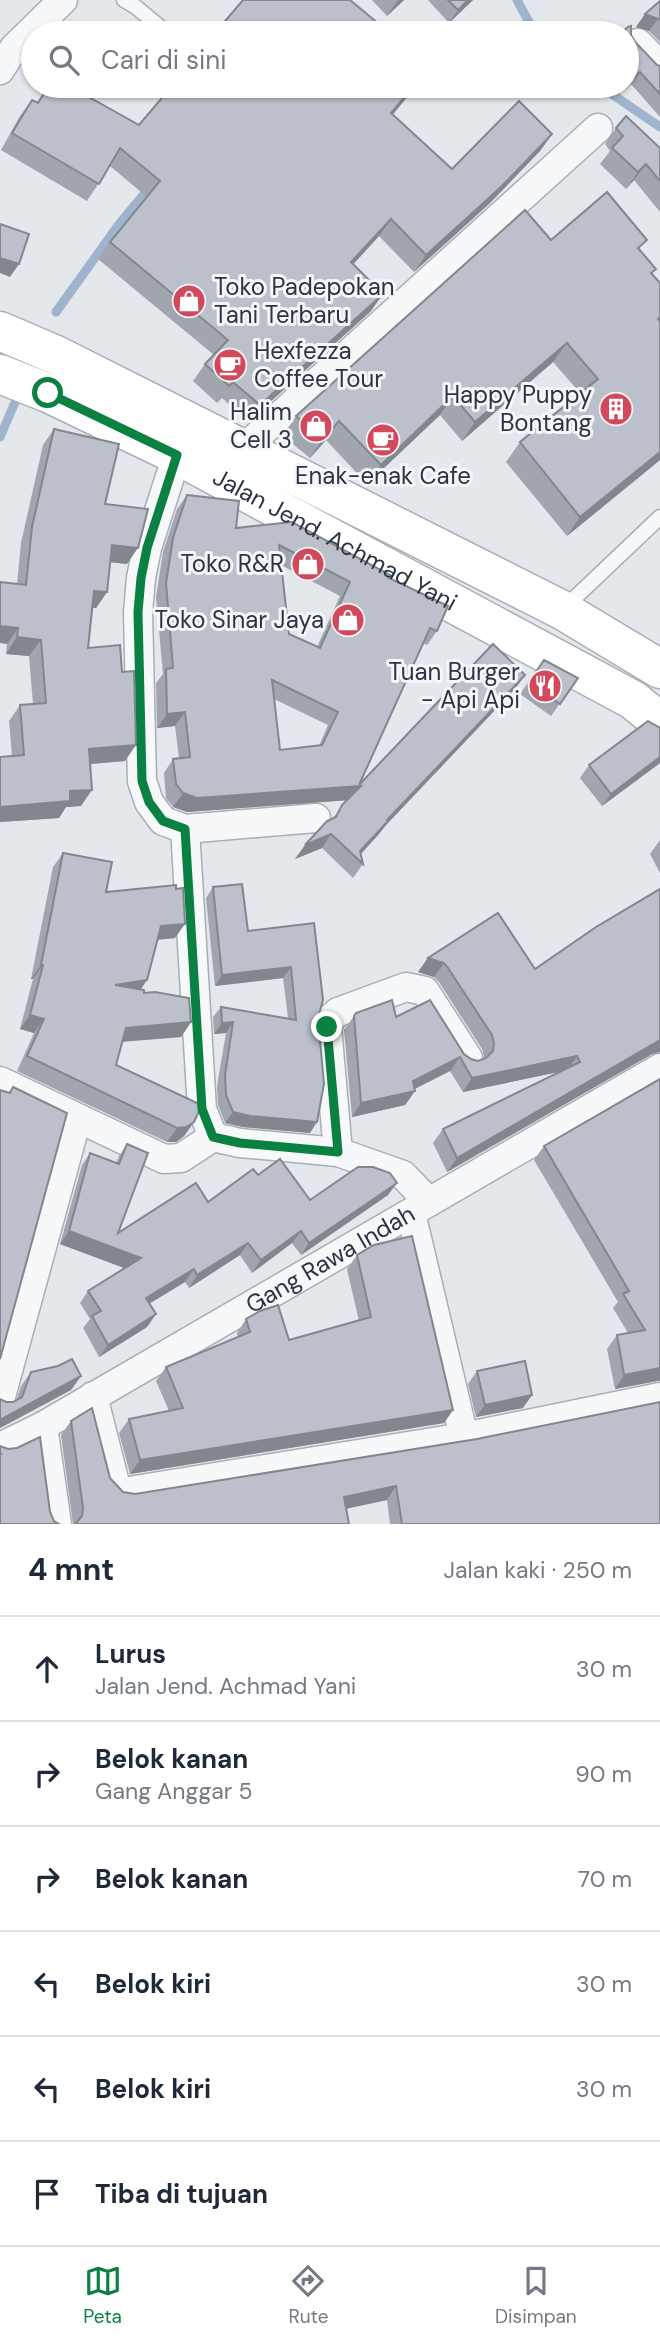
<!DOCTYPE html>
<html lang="id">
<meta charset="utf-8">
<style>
:root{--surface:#fff;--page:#f2f2f3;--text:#1f2937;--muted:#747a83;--line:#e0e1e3;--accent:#0b8043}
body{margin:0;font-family:"DM Sans",sans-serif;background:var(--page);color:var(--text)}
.stop{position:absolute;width:21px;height:21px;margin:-16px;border:5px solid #0b8043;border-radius:50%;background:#fff}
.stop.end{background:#0b8043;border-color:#fff;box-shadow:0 2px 7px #0008}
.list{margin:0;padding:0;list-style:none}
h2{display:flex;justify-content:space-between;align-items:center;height:91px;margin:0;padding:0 28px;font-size:30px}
h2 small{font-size:23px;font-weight:400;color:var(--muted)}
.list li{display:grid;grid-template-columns:46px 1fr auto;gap:21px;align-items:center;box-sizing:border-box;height:105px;padding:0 28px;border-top:2px solid var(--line)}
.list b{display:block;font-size:26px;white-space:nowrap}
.list p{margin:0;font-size:23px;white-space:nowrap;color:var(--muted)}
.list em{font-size:23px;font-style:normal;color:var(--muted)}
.icon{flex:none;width:38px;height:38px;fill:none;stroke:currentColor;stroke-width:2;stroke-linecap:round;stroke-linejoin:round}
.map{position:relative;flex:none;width:660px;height:1524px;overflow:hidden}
.search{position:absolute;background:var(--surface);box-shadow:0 2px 5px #0004;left:21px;right:21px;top:21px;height:77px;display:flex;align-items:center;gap:18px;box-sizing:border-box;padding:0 24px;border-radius:38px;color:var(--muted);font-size:26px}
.sheet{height:721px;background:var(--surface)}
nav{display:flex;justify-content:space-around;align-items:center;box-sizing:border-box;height:98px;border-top:2px solid var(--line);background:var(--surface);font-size:19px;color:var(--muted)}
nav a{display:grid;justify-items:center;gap:4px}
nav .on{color:var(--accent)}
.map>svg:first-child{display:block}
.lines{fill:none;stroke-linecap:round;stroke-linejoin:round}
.stream{stroke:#9fb4cc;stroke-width:9}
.lane-casing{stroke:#a9aeb7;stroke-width:17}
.street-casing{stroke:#a9aeb7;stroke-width:31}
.secondary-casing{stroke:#a9aeb7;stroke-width:41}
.lane{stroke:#f7f8fa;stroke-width:14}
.street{stroke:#f7f8fa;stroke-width:28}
.secondary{stroke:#fff;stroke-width:38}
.wall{fill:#a1a5ae;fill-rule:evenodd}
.shaded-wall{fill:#83868d}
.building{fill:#bbc0ca;stroke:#83868d;stroke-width:2;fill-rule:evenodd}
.route{stroke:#0b8043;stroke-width:9}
.labels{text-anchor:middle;stroke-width:6;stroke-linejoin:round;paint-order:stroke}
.poi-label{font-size:24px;fill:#2b3445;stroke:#f4f6f9;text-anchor:end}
.street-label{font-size:24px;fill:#2b3445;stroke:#f4f6f9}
</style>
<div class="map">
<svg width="660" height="1524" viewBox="0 0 660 1524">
<rect width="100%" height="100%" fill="#e4e7ec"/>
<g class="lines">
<g class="stream">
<path d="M517,0l18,33"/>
<path d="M600,86l60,41"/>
<path d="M56,312l64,-89 30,-36"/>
<path d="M0,437l16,-37"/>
</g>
<defs>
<g id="lane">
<path d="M124,0l12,7 31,26"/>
<path d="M563,609l97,-92"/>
</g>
<g id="street">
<path d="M638,43l22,23"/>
<path d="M0,70l14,-22 49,-48"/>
<path d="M242,450l356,-322"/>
<path d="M177,455l-30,93 -6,30 -3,34 4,169 7,21 14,19 22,8 131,-11"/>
<path d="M185,829l17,280 11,28 27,6 98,9 65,23 26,27"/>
<path d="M0,1081l164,78 17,-1 32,-21"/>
<path d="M338,1152l-11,-125 4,-9 7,-6 68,-25 19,4 43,67"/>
<path d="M411,1213l53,224"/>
<path d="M93,1396l23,91 7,5 341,-55 196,-40"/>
<path d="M0,1400l77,-281"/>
<path d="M43,1426l14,98"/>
<path id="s1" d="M0,1447l43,-21 617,-358"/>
</g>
<g id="secondary">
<path d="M0,331l56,24 506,255 98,59"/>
<path id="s2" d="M0,374l48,19 129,62 456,245 27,22"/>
</g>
</defs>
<use href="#lane" class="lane-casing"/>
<use href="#street" class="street-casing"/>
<use href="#secondary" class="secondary-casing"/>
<use href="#lane" class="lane"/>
<use href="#street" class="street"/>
<use href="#secondary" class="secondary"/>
</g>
<g class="wall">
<path d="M372,0h32l-17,16z"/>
<path d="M428,0h45l-24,23z"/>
<path d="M660,1v41l-11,-11 -13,-4 9,-13z"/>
<path d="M627,33l4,2 4,7 22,23 3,1v51l-29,-33 -5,5 -2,-3h3z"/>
<path d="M48,86h21l70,39 33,-39h243l-22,28 59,55 100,-35 -12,17 -51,53 -75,68 -35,-36 -26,28 18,47 -123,111 -26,-24 -5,5 -24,-22 12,-17 9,-9 -116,-96 12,-17 37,-45 -37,-31 -23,35 -86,-51 19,-34 12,-16 5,2z"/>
<path d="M616,128l44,20v64l-26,-32 -8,9 -26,-25 10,-13 -5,-7z"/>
<path d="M551,240l89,11 16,18 -4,5 8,9v177l-93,76 -61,-74 14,-20 60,-49 -27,-31 -91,79 -22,-26 -73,69 -41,-44 -16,18 -27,-22 13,-20z"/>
<path d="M54,429l51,75 22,60 -17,-2 -3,30 -11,16h-3l-5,40 37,113 -35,3 -9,42 -15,1 -7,11 -59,4v-65l12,-1 -3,-35 11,-16 13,-1 -4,-48 -23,-2 1,-10 10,-60 4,-41 22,-98z"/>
<path d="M187,495l49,33 153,50 48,53 -10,14 -4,-2 -64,142 156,-96 -129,136 -8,10 -17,19 2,10 -10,14 -31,-30 -27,11 38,-41 14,-18 -160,12 -14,-5 -7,-9 -2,-25 9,-14 6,-1 -4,-32 -18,2 -1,-45 7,-9 -7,-77 7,-45 14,-43zM281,565l59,31 -23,51 -28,-13zM274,699l54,26 -9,21 -39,4z"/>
<path d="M544,660l34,18 -27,38 -31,-22z"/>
<path d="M660,728v35l-58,43 -22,-28 9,-13z"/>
<path d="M660,840v33l-10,-19z"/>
<path d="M63,853l43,39 69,46 -18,2 -16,49 3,4 47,29 -10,15 -59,5 -6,23 78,57 -10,14 -8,6h-9l-150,-71 17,-38 -14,-4 13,-50h-2l22,-112z"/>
<path d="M213,887l35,44 66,-8 4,95 -8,115 -67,-6 -18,-4 -7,-18 -1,-19 9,-53 -12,1 -1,-17 8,-10 67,11 -5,-40 -68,8 -9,-88z"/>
<path d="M660,889v163l-8,2 -205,118 -14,-29 10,-14 120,-58 -100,21 -13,-21 -35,18v2l-10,14 -53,12 -8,-87 12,-17 40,4 68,37 7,5 7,2 6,-2v-2l-2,-8 -43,-67 -5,-5 -16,-5 10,-14 107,11z"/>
<path d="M660,1079v302h-3l-42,8 -8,-40 10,-14 11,-2 -15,-25 5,-6 -84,-142 10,-14z"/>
<path d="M127,1144l-9,89 90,-31 50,-27 52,25 78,-5 -87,60 -9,-12 -40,30 -12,-18 -51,33 -4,-6 -36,22 7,10 -9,13 -48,30 -16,-29 7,-9 -10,-16 8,-12 37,-23 -65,-24 22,-79 8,-12 26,10 3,-7z"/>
<path d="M357,1255l96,155 -9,13 -314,51 -11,-41 10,-14 40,-8 -13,-30 10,-14 72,-30 -1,-4 9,-14 43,21 70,-19 -12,-52z"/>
<path d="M477,1371l46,37 -47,9 -8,-33z"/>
<path d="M31,1372l50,4 -10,14 -71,38v-29l6,3h7l3,-1 5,-15z"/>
<path d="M71,1421l39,57 13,14 12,2 342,-55 183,85h-270l-3,-24 -41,9 3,15h-276l-12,-89z"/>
</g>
<g class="shaded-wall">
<path d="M399,0h5l-17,16 9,-13z"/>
<path d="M468,0h5l-24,23 9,-13z"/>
<path d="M645,14l13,5 -9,12 -13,-4z"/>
<path d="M640,72l-9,12 -5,5 9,-13z"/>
<path d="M414,86h1l-6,9 -29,35 11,-17z"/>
<path d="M552,134l-12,17 -51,53 -75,68 12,-17z"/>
<path d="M646,164l-12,16 -8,9 12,-17z"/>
<path d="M391,219l-12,17 -39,43 11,-17z"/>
<path d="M0,258l19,6 -9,13 -10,-4z"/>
<path d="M383,294l-12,17 -123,111 12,-17z"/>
<path d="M567,343l-14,19 -91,79 13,-19z"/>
<path d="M453,396l-13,19 -73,69 14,-19z"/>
<path d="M339,421l-13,19 -16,18 13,-19z"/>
<path d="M660,452v8l-93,76 13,-19z"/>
<path d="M112,545l26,3 -11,16 -26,-3z"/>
<path d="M94,591l13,1 -11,16 -13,-1z"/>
<path d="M0,626l18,2 -11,16 -7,-1z"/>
<path d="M17,637l24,3 -12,16 -23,-2z"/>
<path d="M525,675l-10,14 -129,136 -8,10 -21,23 3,-7 27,-31z"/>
<path d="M185,712l-10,14 -18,2 10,-14z"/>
<path d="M136,745l-11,16 -47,4 11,-16z"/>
<path d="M660,757v6l-58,43 9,-12z"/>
<path d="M361,786l-10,14 -164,12 -14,-5 10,-14z"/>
<path d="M92,790l-11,16 -15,1 -7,11 -59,4v-15l70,-16z"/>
<path d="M331,834l-9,14 -27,11 10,-14z"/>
<path d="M185,924l-10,14 -24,2 10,-14z"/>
<path d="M428,958l16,5 -10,14 -16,-5z"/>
<path d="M41,965h2l-10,14h-2z"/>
<path d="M291,967l-8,11 -68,8 7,-11z"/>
<path d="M147,980l-10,15 -22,-10z"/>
<path d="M30,1015l14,4 -10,14 -14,-4z"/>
<path d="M191,1022l-10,15 -65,5 10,-14z"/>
<path d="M233,1022l-7,11 -12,1 8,-11z"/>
<path d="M660,1040v12l-8,2 -205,118 10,-14z"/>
<path d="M577,1056l-9,14 -105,22 9,-14z"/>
<path d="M460,1057l-10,14 -42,21 7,-1 -10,14 -53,12 9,-14 52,-22z"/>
<path d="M233,1112l84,10 -7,11 -67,-6 -18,-4z"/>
<path d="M194,1122l-10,14 -8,6h-9l10,-14z"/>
<path d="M397,1183l-9,12 -87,60 8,-12z"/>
<path d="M69,1231l72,27 -9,13 -72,-27z"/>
<path d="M301,1231l-9,12 -40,30 9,-13z"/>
<path d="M248,1243l-8,12 -51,33 8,-13z"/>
<path d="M194,1269l-9,13 -48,29 9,-13z"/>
<path d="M156,1314l-9,13 -48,30 9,-12z"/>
<path d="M660,1368v13h-3l-42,8 9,-14z"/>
<path d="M81,1376l-10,14 -71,38v-8l3,-2z"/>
<path d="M532,1395l-9,13 -47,9 9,-12z"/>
<path d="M453,1410l-9,13 -314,51 10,-14z"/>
<path d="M396,1486l-9,14 -53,11 10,-14z"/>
</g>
<g class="building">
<path d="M243,0h107l29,24 -9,9h-155z"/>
<path d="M448,0h20l-10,10z"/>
<path d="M660,1v19l-2,-1 -13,-5z"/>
<path d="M631,26v9l4,7 22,23 3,1v28l-20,-22 -5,4 -8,-10v-33h-6l7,-6z"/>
<path d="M49,86h20l70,39 33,-39h242l-23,27 61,56 67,-68 33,33 -51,53 -75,68 -35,-36 -40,43 32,32 -123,111 -27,-23 -4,4 -24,-22 23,-24 -118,-98 50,-61 -40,-33 -21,36 -87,-51 20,-33 6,3z"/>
<path d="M626,116l34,32v33l-14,-17 -8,8 -26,-24 11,-12 -7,-8z"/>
<path d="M607,192l40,48 -9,8 18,21 -5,4 9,10v34l-2,2 2,2v131l-80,65 -60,-75 78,-63 -31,-36 -92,79 -22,-26 -72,69 -42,-44 -16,18 -27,-23 229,-206 26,30z"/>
<path d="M0,224l29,10 -10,30 -19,-6z"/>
<path d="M54,429l65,15 -14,60 43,5 -10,39 -26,-3 -5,47 -13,-1 -6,57 32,-3 2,27 12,-1 2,74 -47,4 3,41 -22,1v10l-70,6v-50l24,-2 -4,-50 26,-2 -5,-63 -24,-3 1,-9 -18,-2v-44l26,3 6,-58z"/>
<path d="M187,495l52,6 -3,27 56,-6 98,53 -1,3 59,28 -11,25 -7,-3 -71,157 134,-141 32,31 -138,145 1,1 -28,30 3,13 -32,-30 -26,11 22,-24 9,-4 6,-12 19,-19 -164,12 -14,-5 -7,-9 -3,-25 17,-2 -5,-45 -18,2 -1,-45 7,-1 -7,-85 7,-45zM279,545l71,37 -30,66 -31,-14zM272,680l66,32 -16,33 -42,5z"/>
<path d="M544,660l34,18 -18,26 -31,-22z"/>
<path d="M648,721l12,7v29l-49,37 -22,-29z"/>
<path d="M63,853l49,9 -6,30 70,-7v4l7,-1 2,36 -24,2 -14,54 -32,5 29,5v3l11,-1 34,6 2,24 -65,6 -10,37 81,38 3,6 -6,13 -8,5 -9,1 -150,-72 17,-37 -14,-4 13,-50h-2z"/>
<path d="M242,884l6,47 66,-8 9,77 -5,18 6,66 -7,38 -67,-6 -17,-4 -7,-17 -1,-20 8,-53 -11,1 -1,-16 75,13 -5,-53 -69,8 -9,-88z"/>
<path d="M660,889v151l-203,118 -14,-29 137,-67 -3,-6 -105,22 -12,-21 -47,24 2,10 -54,12 -7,-87 2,-3 36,-13 4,17 34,-17 34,54 7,5 7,2 8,-3 7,-7 1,-8 -2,-8 -44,-67 -4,-5 -16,-5 70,-45 37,56 61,-42z"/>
<path d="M660,1079v289l-36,7 -7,-40 28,-5 -22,-36 6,-3 -85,-145z"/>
<path d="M13,1087l54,26 -67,246v-269l10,3z"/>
<path d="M127,1144l21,9 -30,80 78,-50 12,19 45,-33 5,6 22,-16 30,41 48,-33h15l17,6 7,10 -88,60 -8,-12 -40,29 -13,-17 -51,32 -3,-6 -48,29 10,16 -48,31 -16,-29 9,-5 -13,-20 53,-33 -72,-27 21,-78 29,11z"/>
<path d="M412,1236l41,174 -313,50 -11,-41 54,-11 -17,-41 84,-35 -4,-13 14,-8 18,-6 11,35 82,-23 -14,-62 17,-10z"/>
<path d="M72,1359l9,17 -81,44v-21l6,3h7l9,-5 9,-25 27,-6z"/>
<path d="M525,1361l7,34 -47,10 -8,-34z"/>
<path d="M660,1402v122h-258l-6,-38 -52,11 5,27h-274l7,-8 1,-8 -12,-87 21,-13 18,70 13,14 12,2 342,-55z"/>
<path d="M40,1437l10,75 4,9 5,3h-59v-70h2l-2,-1v-7l8,3 9,-1z"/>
</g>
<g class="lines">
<path class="route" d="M48,393l129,62 -30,93 -6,30 -3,34 4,169 7,21 14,19 22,8 17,280 11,28 27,6 98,9 -11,-125"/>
</g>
<defs>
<symbol id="shop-disc" viewBox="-11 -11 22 22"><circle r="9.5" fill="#d1495b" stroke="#f4f6f9"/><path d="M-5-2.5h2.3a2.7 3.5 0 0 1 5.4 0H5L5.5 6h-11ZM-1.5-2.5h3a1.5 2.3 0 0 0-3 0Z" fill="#fff"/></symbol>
<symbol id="cafe-disc" viewBox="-11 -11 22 22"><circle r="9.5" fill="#d1495b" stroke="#f4f6f9"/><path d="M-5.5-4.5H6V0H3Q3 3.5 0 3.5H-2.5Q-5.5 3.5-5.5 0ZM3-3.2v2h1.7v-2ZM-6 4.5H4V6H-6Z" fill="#fff"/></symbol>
<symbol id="building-disc" viewBox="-11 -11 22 22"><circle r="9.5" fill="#d1495b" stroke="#f4f6f9"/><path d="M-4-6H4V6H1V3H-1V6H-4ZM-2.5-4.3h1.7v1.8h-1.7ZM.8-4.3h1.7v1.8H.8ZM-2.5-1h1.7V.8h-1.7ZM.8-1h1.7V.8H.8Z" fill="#fff"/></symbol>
<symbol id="restaurant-disc" viewBox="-11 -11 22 22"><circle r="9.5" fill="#d1495b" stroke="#f4f6f9"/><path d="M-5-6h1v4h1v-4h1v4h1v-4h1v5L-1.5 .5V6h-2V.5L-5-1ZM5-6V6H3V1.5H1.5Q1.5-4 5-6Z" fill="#fff"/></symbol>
</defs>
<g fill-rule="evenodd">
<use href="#shop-disc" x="170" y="282" width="38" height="38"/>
<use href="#cafe-disc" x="211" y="346" width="38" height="38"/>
<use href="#building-disc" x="597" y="390" width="38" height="38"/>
<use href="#shop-disc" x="297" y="407" width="38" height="38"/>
<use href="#cafe-disc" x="364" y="421" width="38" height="38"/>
<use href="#shop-disc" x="289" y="545" width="38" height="38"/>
<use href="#shop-disc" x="329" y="601" width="38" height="38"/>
<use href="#restaurant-disc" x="526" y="667" width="38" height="38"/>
</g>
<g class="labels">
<g class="poi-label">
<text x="214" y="295" text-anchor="start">Toko Padepokan<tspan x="214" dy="28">Tani Terbaru</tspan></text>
<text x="254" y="359" text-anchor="start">Hexfezza<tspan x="254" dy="28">Coffee Tour</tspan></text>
<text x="592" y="403">Happy Puppy<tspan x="592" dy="28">Bontang</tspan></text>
<text x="292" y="420">Halim<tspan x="292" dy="28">Cell 3</tspan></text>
<text x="383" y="484" text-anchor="middle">Enak-enak Cafe</text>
<text x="284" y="572">Toko R&amp;R</text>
<text x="324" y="628">Toko Sinar Jaya</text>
<text x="520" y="680">Tuan Burger<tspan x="520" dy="28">- Api Api</tspan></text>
</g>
<g class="street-label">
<text dy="8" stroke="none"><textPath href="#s2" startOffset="374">Jalan Jend. Achmad Yani</textPath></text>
<text dy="8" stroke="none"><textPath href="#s1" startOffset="380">Gang Rawa Indah</textPath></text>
</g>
</g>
</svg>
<div class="stop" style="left:48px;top:393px"></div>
<div class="stop end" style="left:327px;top:1027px"></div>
<div class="search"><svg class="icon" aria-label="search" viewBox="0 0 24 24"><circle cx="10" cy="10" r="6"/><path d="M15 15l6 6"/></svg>Cari di sini</div>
</div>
<section class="sheet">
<h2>4 mnt<small>Jalan kaki · 250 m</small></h2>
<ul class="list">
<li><svg class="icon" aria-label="ahead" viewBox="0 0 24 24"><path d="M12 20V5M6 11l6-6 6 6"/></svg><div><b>Lurus</b><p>Jalan Jend. Achmad Yani</p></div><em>30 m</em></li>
<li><svg class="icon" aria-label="right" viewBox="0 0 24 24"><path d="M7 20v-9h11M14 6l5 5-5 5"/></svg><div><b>Belok kanan</b><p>Gang Anggar 5</p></div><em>90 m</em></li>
<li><svg class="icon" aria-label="right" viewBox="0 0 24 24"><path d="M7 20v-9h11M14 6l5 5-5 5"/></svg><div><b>Belok kanan</b></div><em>70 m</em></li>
<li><svg class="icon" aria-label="left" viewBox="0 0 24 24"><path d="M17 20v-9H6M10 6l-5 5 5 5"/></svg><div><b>Belok kiri</b></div><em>30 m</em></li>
<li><svg class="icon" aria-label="left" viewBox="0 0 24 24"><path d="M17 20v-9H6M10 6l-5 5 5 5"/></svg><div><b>Belok kiri</b></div><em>30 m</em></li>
<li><svg class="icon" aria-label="arrive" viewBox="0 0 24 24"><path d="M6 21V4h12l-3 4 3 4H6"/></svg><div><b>Tiba di tujuan</b></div></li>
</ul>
</section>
<nav>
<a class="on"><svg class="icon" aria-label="map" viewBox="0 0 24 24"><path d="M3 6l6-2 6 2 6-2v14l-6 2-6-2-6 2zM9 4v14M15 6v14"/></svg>Peta</a>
<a><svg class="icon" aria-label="directions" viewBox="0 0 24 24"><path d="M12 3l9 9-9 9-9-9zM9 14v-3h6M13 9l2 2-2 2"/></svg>Rute</a>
<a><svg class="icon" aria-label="saved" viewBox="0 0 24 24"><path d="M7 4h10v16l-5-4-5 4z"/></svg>Disimpan</a>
</nav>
